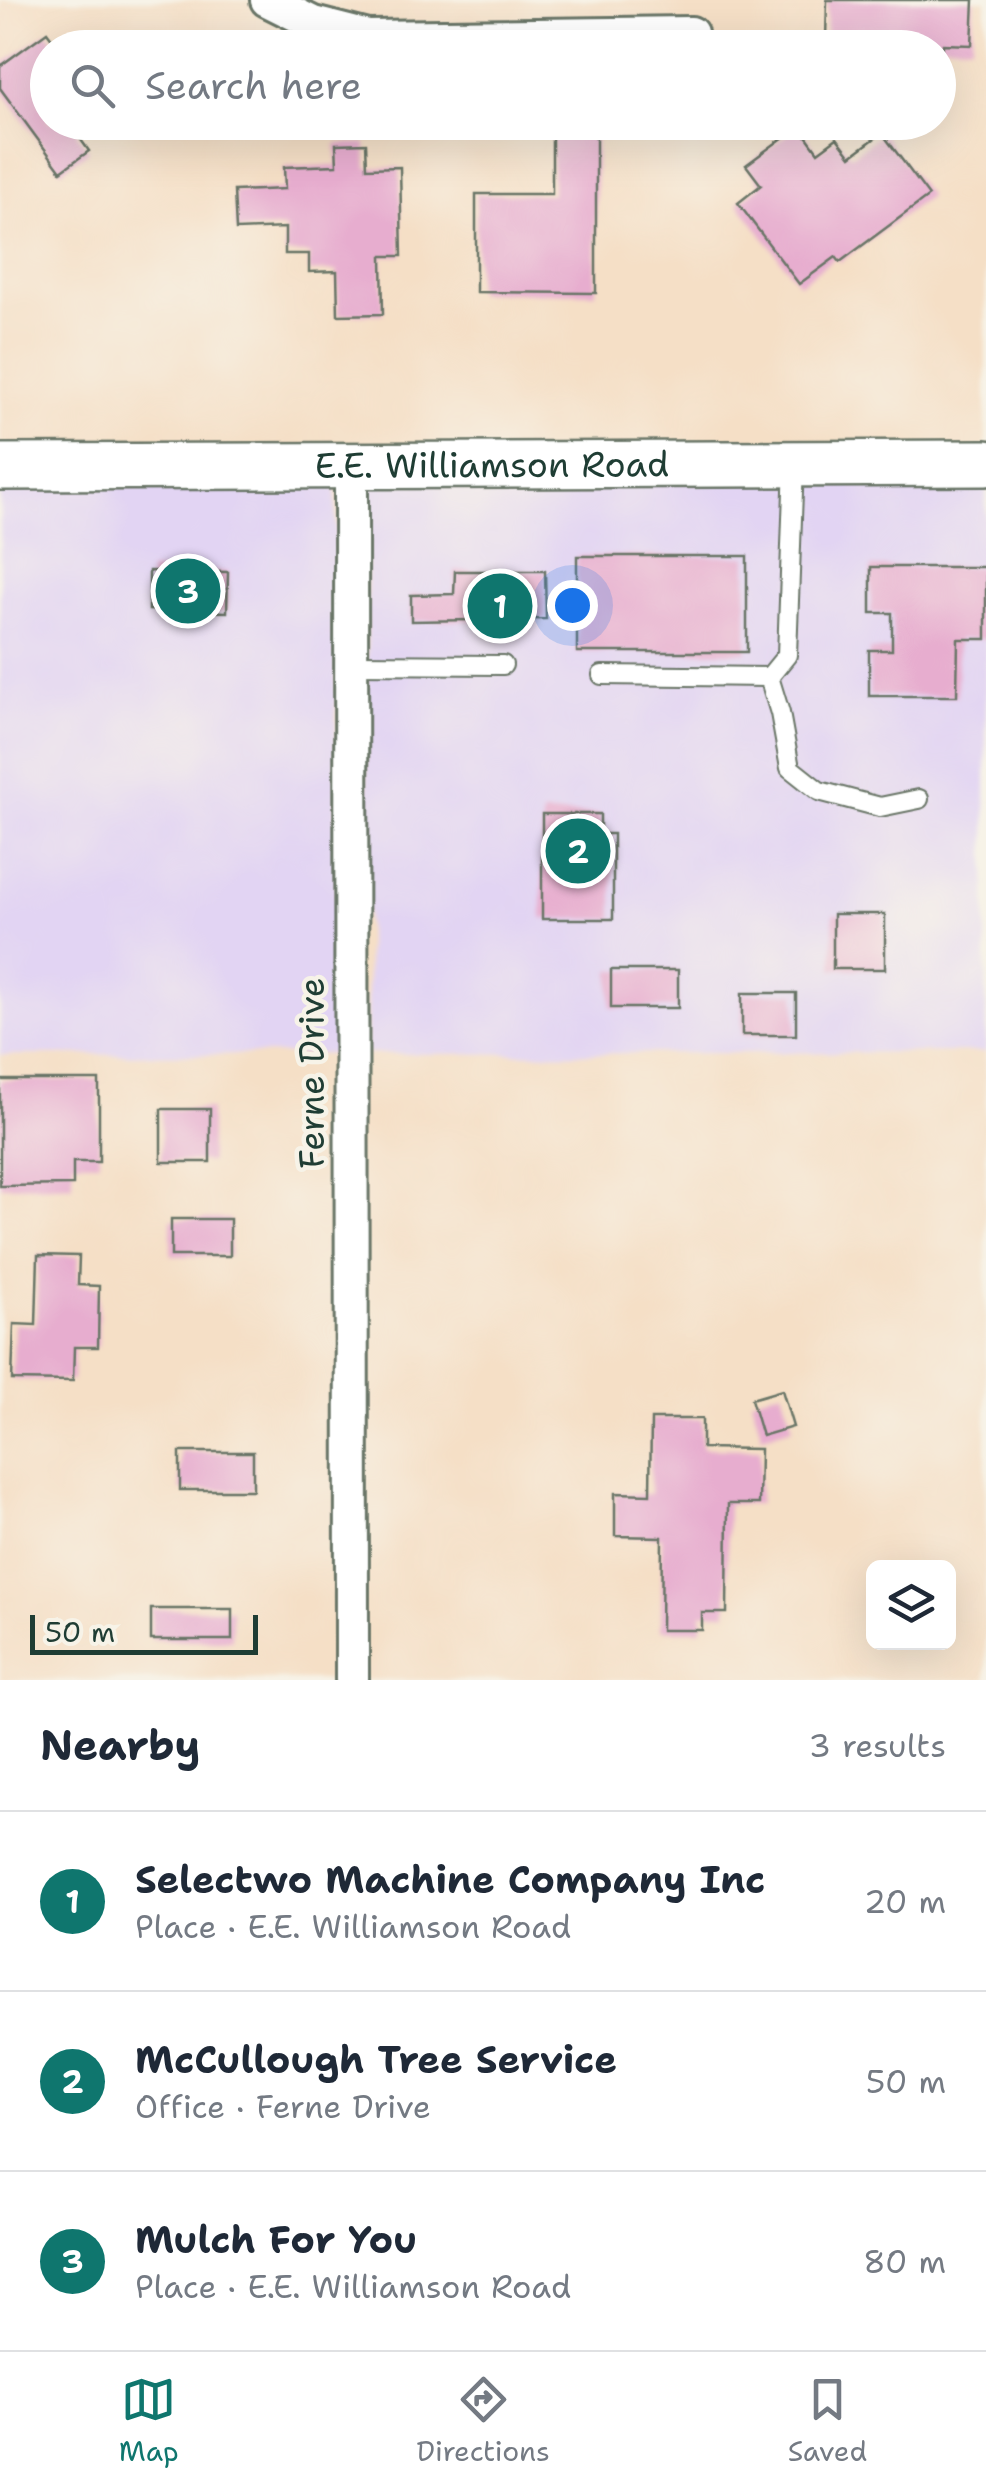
<!DOCTYPE html>
<meta charset="utf-8">
<style>
:root{--surface:#fff;--page:#f2f2f3;--text:#1f2937;--muted:#747a83;--line:#e0e1e3;--accent:#0f766e}
body{margin:0;font-family:"Shantell Sans",sans-serif;background:var(--page);color:var(--text)}
.controls{position:absolute;right:30px;bottom:30px;display:grid;overflow:hidden;border-radius:15px;box-shadow:0 10px 40px #0002}
.controls button{width:90px;height:90px;display:grid;place-items:center;padding:0;border:0;border-bottom:2px solid var(--line);background:var(--surface);color:var(--text);font:50px sans-serif}
.scale{position:absolute;left:30px;bottom:25px;width:228px;box-sizing:border-box;padding-left:10px;border:5px solid #1f3d34;border-top:0;font-size:28px;line-height:35px;white-space:nowrap;color:#1f3d34;-webkit-text-stroke:8px #f7f3e8;paint-order:stroke}
.you{position:absolute;left:572px;top:605px;width:35px;height:35px;margin:-25px;border:8px solid #fff;border-radius:50%;background:#1a73e8;box-shadow:0 0 0 15px #1a73e833}
.badge{display:grid;place-items:center;width:65px;height:65px;border-radius:50%;background:var(--accent);color:#fff;font-size:32px;font-weight:700}
.pin{position:absolute;translate:-50% -50%;border:5px solid #fff;box-shadow:0 2px 10px #0006}
.list{margin:0;padding:0;list-style:none}
h2{display:flex;justify-content:space-between;align-items:center;height:130px;margin:0;padding:0 40px;font-size:42px}
h2 small{font-size:32px;font-weight:400;color:var(--muted)}
.list li{display:grid;grid-template-columns:65px 1fr auto;gap:30px;align-items:center;box-sizing:border-box;height:180px;padding:0 40px;border-top:2px solid var(--line)}
.list b{display:block;font-size:38px;white-space:nowrap}
.list p{margin:0;font-size:32px;white-space:nowrap;color:var(--muted)}
.list em{font-size:32px;font-style:normal;color:var(--muted)}
.icon{flex:none;width:55px;height:55px;fill:none;stroke:currentColor;stroke-width:2;stroke-linecap:round;stroke-linejoin:round}
.map{position:relative;flex:none;width:986px;height:1680px;overflow:hidden}
.search{position:absolute;background:var(--surface);box-shadow:0 10px 40px #0002;left:30px;right:30px;top:30px;height:110px;display:flex;align-items:center;gap:25px;box-sizing:border-box;padding:0 35px;border-radius:55px;color:var(--muted);font-size:38px}
.sheet{height:670px;background:var(--surface)}
nav{display:flex;justify-content:space-around;align-items:center;box-sizing:border-box;height:140px;border-top:2px solid var(--line);background:var(--surface);font-size:28px;color:var(--muted)}
nav a{display:grid;justify-items:center;gap:5px}
nav .on{color:var(--accent)}
.map>svg:first-child{display:block}
.built{fill:#e2d4f3}
.building{fill:#e7adcf}
.lines{fill:none;stroke-linecap:round;stroke-linejoin:round}
.lane-casing{stroke:#6a7667;stroke-width:22}
.street-casing{stroke:#6a7667;stroke-width:38}
.secondary-casing{stroke:#6a7667;stroke-width:50}
.lane{stroke:#fff;stroke-width:18}
.street{stroke:#fff;stroke-width:32}
.secondary{stroke:#fff;stroke-width:45}
.labels{text-anchor:middle;stroke-width:9;stroke-linejoin:round;paint-order:stroke}
.street-label{font-size:35px;fill:#1f3d34;stroke:#f7f3e8}
</style>
<div class="map">
<svg width="986" height="1680" viewBox="0 0 986 1680">
<rect width="100%" height="100%" fill="#f7f3e8"/>
<filter id="ink" filterUnits="userSpaceOnUse"><feTurbulence type="fractalNoise" baseFrequency=".01" numOctaves="2"/><feDisplacementMap in="SourceGraphic" scale="20" xChannelSelector="R" yChannelSelector="G"/><feConvolveMatrix kernelMatrix="1 2 1 2 8 2 1 2 1" color-interpolation-filters="sRGB"/></filter>
<filter id="wash" filterUnits="userSpaceOnUse"><feTurbulence type="fractalNoise" baseFrequency=".0048" numOctaves="4" result="noise"/><feDisplacementMap in="SourceGraphic" scale="40" xChannelSelector="R" yChannelSelector="G"/><feGaussianBlur stdDeviation="2.25" result="paint"/><feColorMatrix in="noise" values="0 0 0 0 0 0 0 0 0 0 0 0 0 0 0 0 0 1.4 0 .05"/><feComposite in="paint" operator="in"/></filter>
<g filter="url(#wash)">
<rect width="100%" height="100%" fill="#f5dfc6"/>
<g class="built">
<path d="M986,480v572l-619,2v-571z"/>
<path d="M336,483v571l-336,1v-568z"/>
</g>
<g id="blocks">
<g class="building">
<path d="M827,0h147l-2,45 -29,-1 -1,27h-4v-23h-52l1,-7 -61,-2z"/>
<path d="M47,32l12,16h-11v74h42l-14,11 13,18 -28,20 -61,-83v-22z"/>
<path d="M799,126l19,26 19,-14 14,18 31,-23 47,63 -89,66 -4,-5 -37,27 -61,-81 23,-18 -15,-20z"/>
<path d="M552,133h44v160l-120,-1v-98h76z"/>
<path d="M366,143l1,25 33,-1 2,89h-20l1,58 -45,1 -1,-44 -28,1v-18h-24v-26l-49,2 -2,-39 51,-2 -1,-22 53,-2 -1,-21z"/>
<rect x="577" y="556" width="170" height="96"/>
<path d="M871,567h115v72h-28l-1,57h-88v-46h23v-37h-21z"/>
<path d="M149,571l79,1 -1,40 -78,-2z"/>
<path d="M455,571h90l1,48 -135,2v-26l43,-1z"/>
<path d="M542,814h58v20h13v85h-71z"/>
<rect x="833" y="914" width="52" height="55"/>
<rect x="611" y="970" width="67" height="38"/>
<rect x="742" y="993" width="54" height="42"/>
<path d="M0,1080h99v82h-26v23l-73,1z"/>
<rect x="161" y="1109" width="49" height="53"/>
<rect x="171" y="1219" width="59" height="37"/>
<path d="M38,1255l41,1 -1,29 21,1 -1,61h-24l-1,34 -61,-1 2,-56 22,1z"/>
<path d="M782,1390l11,37 -31,9 -11,-37z"/>
<path d="M651,1419h51v29l58,1 -1,55h-31l-1,109h-25v17h-41l1,-93 -47,-1v-43l35,1z"/>
<rect x="180" y="1452" width="73" height="38"/>
<rect x="151" y="1609" width="81" height="31"/>
</g>
</g>
</g>
<g filter="url(#ink)">
<use href="#blocks" fill-opacity="0" stroke="#6a7667" stroke-width="2.5"/>
<g class="lines">
<defs>
<g id="lane">
<path d="M351,664l152,1"/>
<path d="M602,675l167,2 18,-22 7,-191"/>
<path d="M769,677l11,36 10,55 29,23 61,16 39,-8"/>
</g>
<g id="street">
<path d="M267,0l46,23 55,14 323,-4"/>
<path d="M351,465l1,1215"/>
</g>
<g id="secondary">
<path id="s1" d="M0,467l986,-4"/>
</g>
</defs>
<use href="#lane" class="lane-casing"/>
<use href="#street" class="street-casing"/>
<use href="#secondary" class="secondary-casing"/>
<use href="#lane" class="lane"/>
<use href="#street" class="street"/>
<use href="#secondary" class="secondary"/>
</g>
</g>
<g class="labels">
<g class="street-label">
<text dy="12" stroke="none"><textPath href="#s1" startOffset="492">E.E. Williamson Road</textPath></text>
<text transform="translate(312 1073) rotate(-90)" y="12">Ferne Drive</text>
</g>
</g>
</svg>
<div class="controls">
<button><svg class="icon" aria-label="layers" viewBox="0 0 24 24"><path d="M12 4l9 5-9 5-9-5zM3 14l9 5 9-5"/></svg></button>
</div>
<div class="scale">50 m</div>
<div class="you"></div>
<div class="pin badge" style="left:500px;top:606px">1</div>
<div class="pin badge" style="left:578px;top:851px">2</div>
<div class="pin badge" style="left:188px;top:591px">3</div>
<div class="search"><svg class="icon" aria-label="search" viewBox="0 0 24 24"><circle cx="10" cy="10" r="6"/><path d="M15 15l6 6"/></svg>Search here</div>
</div>
<section class="sheet">
<h2>Nearby<small>3 results</small></h2>
<ul class="list">
<li><span class="badge">1</span><div><b>Selectwo Machine Company Inc</b><p>Place · E.E. Williamson Road</p></div><em>20 m</em></li>
<li><span class="badge">2</span><div><b>McCullough Tree Service</b><p>Office · Ferne Drive</p></div><em>50 m</em></li>
<li><span class="badge">3</span><div><b>Mulch For You</b><p>Place · E.E. Williamson Road</p></div><em>80 m</em></li>
</ul>
</section>
<nav>
<a class="on"><svg class="icon" aria-label="map" viewBox="0 0 24 24"><path d="M3 6l6-2 6 2 6-2v14l-6 2-6-2-6 2zM9 4v14M15 6v14"/></svg>Map</a>
<a><svg class="icon" aria-label="directions" viewBox="0 0 24 24"><path d="M12 3l9 9-9 9-9-9zM9 14v-3h6M13 9l2 2-2 2"/></svg>Directions</a>
<a><svg class="icon" aria-label="saved" viewBox="0 0 24 24"><path d="M7 4h10v16l-5-4-5 4z"/></svg>Saved</a>
</nav>
